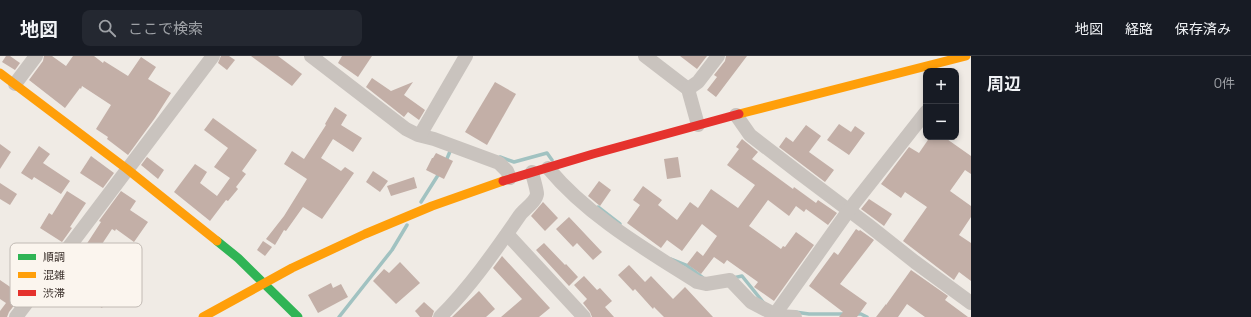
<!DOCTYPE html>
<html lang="ja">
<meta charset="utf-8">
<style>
:root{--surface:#171b24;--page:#242831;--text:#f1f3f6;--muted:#9ea1a6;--line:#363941}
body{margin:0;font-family:"Space Grotesk","Noto Sans JP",sans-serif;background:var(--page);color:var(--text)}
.controls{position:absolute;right:12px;top:12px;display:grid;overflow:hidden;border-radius:8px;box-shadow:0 2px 6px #0003}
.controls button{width:36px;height:36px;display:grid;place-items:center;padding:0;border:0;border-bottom:1px solid var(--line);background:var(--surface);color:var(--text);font:20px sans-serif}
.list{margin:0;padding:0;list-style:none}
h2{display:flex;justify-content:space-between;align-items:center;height:52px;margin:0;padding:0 16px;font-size:17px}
h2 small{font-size:13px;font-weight:400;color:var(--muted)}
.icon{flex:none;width:22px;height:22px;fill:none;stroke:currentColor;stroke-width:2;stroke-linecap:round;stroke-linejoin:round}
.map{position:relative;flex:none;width:971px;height:261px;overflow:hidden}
header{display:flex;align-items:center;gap:24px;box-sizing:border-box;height:56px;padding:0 20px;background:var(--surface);border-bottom:1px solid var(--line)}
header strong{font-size:19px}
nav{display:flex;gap:22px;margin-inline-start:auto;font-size:14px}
.search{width:280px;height:36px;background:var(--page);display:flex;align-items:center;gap:10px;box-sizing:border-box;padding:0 14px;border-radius:8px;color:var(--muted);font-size:15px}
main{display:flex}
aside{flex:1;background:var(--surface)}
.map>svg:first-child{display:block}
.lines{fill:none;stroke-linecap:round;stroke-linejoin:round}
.stream{stroke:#a1c2c1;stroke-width:3.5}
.building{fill:#c3afa7}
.street{stroke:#c9c3be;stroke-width:14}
.fast{stroke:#30b455;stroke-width:9}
.slow{stroke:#ff9f0a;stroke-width:9}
.jam{stroke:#e5322d;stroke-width:9}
.key{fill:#fbf5ee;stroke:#c1bab4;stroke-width:1}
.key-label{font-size:11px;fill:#3b302b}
</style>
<header>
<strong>地図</strong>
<div class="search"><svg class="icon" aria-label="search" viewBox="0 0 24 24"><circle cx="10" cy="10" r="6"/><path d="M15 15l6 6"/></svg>ここで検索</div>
<nav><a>地図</a><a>経路</a><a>保存済み</a></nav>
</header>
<main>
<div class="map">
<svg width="971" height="261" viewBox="0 0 971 261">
<rect width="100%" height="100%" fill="#f0ebe5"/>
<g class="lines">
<g class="stream">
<path d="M500,101l14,5 33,-9 5,7"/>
<path d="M446,105l5,-12"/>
<path d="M421,146l19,-30"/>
<path d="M598,151l22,17"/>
<path d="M671,203l15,6 17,13"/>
<path d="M733,222l9,-2 21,26"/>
<path d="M795,256l14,2h36"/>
<path d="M855,258h6l6,3"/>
<path d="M339,261l53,-67 15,-25"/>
</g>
</g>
<g class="building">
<path d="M6,0h4l10,7 -5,7 -13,-8z"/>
<path d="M44,0h8l14,10 7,-10h21l9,7 1,-2 24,15 13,-19 15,10 -8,12 23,14 -16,25 -27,37 -21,-16 1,-2 -12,-8 15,-24 -29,-19 -1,3 -1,-1 -15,20 -36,-28 14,-19z"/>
<path d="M221,0h8l6,4 -8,10 -9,-7z"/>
<path d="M251,0h27l24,18 -10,12z"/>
<path d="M342,0h30l-14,21 -20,-14z"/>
<path d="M680,0h27l-10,13z"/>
<path d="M726,0h21l-31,41 -9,-7 10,-13 -3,-2 11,-14z"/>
<path d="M372,22l19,13 22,-9 -9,13 21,15 -6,10 -11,-8 -4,5 -38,-30z"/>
<path d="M495,26l21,12 -29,51 -22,-13z"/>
<path d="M335,51l12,8 -6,10 21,13 -9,14 -20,-13 -12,19 20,13 4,-4 9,6 -32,46 -19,-12 -17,24 -2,-1 -9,15 -9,-6 18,-23 23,-37 -23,-15 8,-13 12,8 22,-34 -1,-1z"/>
<path d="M213,62l44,32 -15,21 4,3 -10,13 2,2 -10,12 -2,-1 -16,21 -36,-29 21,-28 12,8 -7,11 17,13 13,-18 -16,-11 14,-19 -24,-18z"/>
<path d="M839,68l12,8 4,-6 10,7 -16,22 -22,-15z"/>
<path d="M806,69l15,11 -12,16 25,18 -9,12 -46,-35 7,-10 7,5z"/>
<path d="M930,81h14l27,19v18l-6,-4 -15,21 21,15v11l-12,18 12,8v38l-12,-9 -5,8 -51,-39 24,-34 -22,-15 -4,6 -20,-14 28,-37 10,6z"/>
<path d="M742,83l16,13 -6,7 41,30 1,-2 22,16 2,-3 19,13 -9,12 -22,-16 -2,3 -8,-6 -7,10 -21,-16 -19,26 32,23 2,-3 2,1 11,-15 18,13 -40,56 -20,-14 4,-5 -31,-22 -3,4 -10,-7 -13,17 -14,-10 10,-13 6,5 14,-20 -15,-12 -20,27 -15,-11 -6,8 -34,-25 13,-18 -7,-5 10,-14 19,14 -4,5 19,15 13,-18 8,6 13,-19 27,19 17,-23 -28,-20 12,-16 -3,-2z"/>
<path d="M0,88l11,8 -11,17z"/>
<path d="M39,90l11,8 -7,9 27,18 -9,13 -27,-17 -2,3 -11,-7z"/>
<path d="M436,97l17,8 -9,18 -18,-9 6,-12h1z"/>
<path d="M91,100l23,17 -11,15 -23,-15z"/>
<path d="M147,101l17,13 -6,9 -17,-14z"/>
<path d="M678,101l3,20 -14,2 -3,-20z"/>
<path d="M373,115l15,10 -8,11 -14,-10z"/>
<path d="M414,121l3,11 -26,8 -4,-10z"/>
<path d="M599,125l12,9 -11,16 -12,-10z"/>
<path d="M0,127l17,11 -7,11 -10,-6z"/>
<path d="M67,135l19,12 -16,24 2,1 -10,14 -22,-14 9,-15 3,2z"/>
<path d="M121,135l15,10 -6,9 18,12 -14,20 -18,-13 -1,2 -3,-2 -28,42 4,4 -1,1 25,16 -10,16 -21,-14 2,-2 -25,-16 11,-15 2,2 13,-20 2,2 15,-23 -2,-1z"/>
<path d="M869,143l23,15 -8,12 -23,-17z"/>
<path d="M543,146l15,16 -13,13 -14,-15z"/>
<path d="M569,161l33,35 -9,8 -16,-17 -4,4 -17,-18z"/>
<path d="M856,173l3,2 1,-1 14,10 -34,44 27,19 -10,14h-18l4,-5 -34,-26 25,-34 4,3z"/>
<path d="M263,185l9,6 -7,9 -8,-6z"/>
<path d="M544,187l21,22 1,-1 12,13 -9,9 -33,-36z"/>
<path d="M502,200l48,52 -11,9h-38l21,-18 -29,-31z"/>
<path d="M400,206l20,21 -24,21 -23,-23 11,-12 5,4z"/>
<path d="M629,209l16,17 6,-6 22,23 12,-12 28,30h-49l-10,-10 -1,2 -18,-20 -2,2 -15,-16z"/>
<path d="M911,214l37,26 -3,4 23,17h-43l-18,-13 -9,13h-22l10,-13v1z"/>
<path d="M584,220l13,14 3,-2 12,13 -7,6 9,10h-22l-2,-5 -7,-9 4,-4 -13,-14z"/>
<path d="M0,224l22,15 -13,17 -2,5h-7v-6l6,-8 -6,-4z"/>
<path d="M331,227l2,5 8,-4 7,13 -30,16 -10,-18z"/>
<path d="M479,235l16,18 -9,8h-34z"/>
<path d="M424,246l10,9 -2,6h-12l-5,-6z"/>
</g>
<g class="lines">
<g class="street">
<path d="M311,0l95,73 12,6 16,4 65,24 8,8 3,7"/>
<path d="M645,0l43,33 10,36"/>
<path d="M15,28l21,-28"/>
<path d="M688,33l10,-7 20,-26"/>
<path d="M736,59l14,20 48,37 69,52 48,38 56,41"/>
<path d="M420,79l46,-79"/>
<path d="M548,112c41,49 97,81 149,114l9,2 24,-4 21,22 27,14 17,1"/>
<path d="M508,179l76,82"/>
<path d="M16,261l197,-261"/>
<path d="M440,261c31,-31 55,-66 80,-102 4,-6 16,-13 17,-21 0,-5 -4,-16 -5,-22"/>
<path d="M777,261l1,-7 71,-100 77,-98"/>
</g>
<path class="fast" d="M217,185l21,17 60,59"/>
<g class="slow">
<path d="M0,17l127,96 90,72"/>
<path d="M739,58l227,-58"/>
<path d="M203,261l89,-49 73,-34 67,-28 71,-25"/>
</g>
<path class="jam" d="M503,125l90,-27 146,-40"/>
</g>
<rect x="10" y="187" width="132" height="64" rx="6" class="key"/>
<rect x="18" y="198" width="18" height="6" fill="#30b455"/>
<rect x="18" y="216" width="18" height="6" fill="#ff9f0a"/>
<rect x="18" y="234" width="18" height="6" fill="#e5322d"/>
<g class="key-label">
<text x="43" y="205">順調</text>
<text x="43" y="223">混雑</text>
<text x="43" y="241">渋滞</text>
</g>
</svg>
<div class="controls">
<button>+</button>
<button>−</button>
</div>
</div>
<aside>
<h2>周辺<small>0件</small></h2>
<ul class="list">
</ul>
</aside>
</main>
